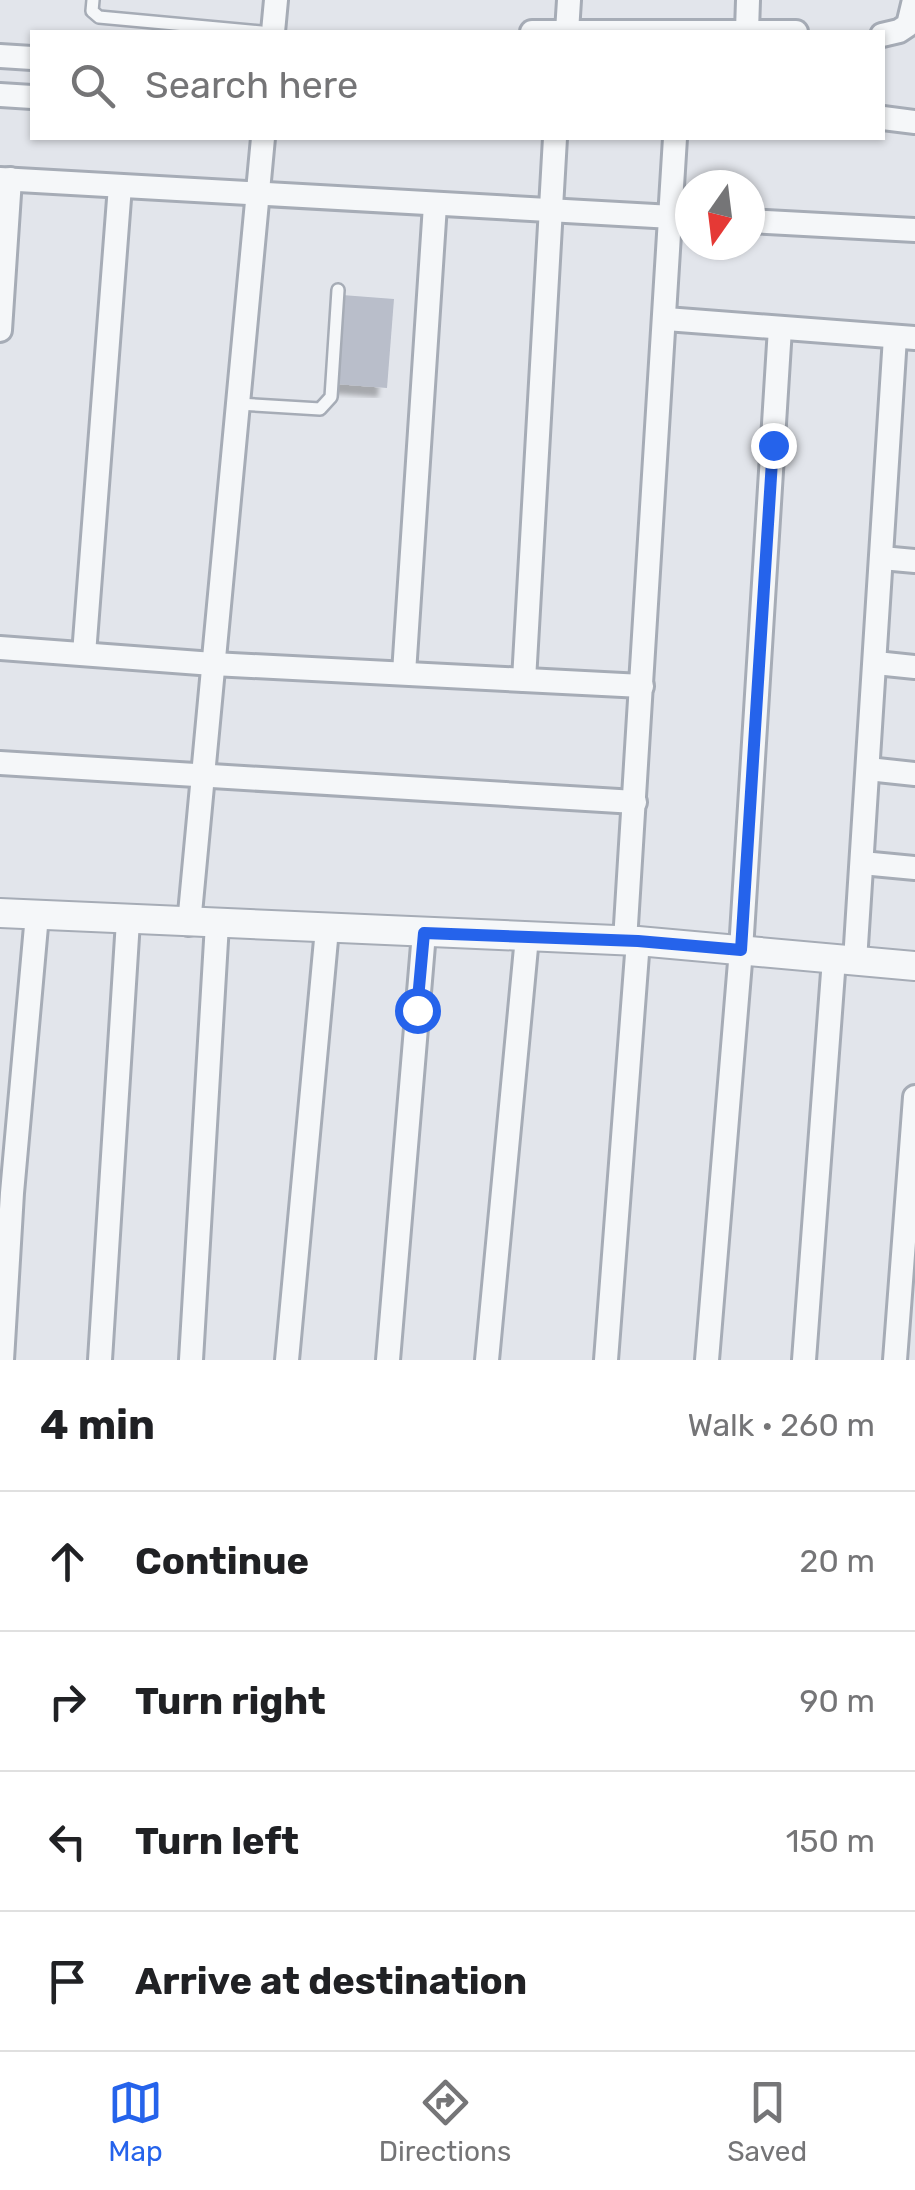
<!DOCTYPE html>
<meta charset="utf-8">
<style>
:root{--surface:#fff;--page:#f6f6f6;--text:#202124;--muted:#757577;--line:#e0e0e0;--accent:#2563eb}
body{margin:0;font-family:Rubik,sans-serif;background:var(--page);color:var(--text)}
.compass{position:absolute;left:675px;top:170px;width:90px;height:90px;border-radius:50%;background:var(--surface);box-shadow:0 2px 8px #0004;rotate:194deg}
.stop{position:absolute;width:30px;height:30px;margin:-22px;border:8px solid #2563eb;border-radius:50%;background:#fff}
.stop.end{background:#2563eb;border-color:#fff;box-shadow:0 2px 10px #0008}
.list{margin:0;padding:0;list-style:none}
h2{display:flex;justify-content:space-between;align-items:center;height:130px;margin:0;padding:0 40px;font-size:42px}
h2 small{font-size:32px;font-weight:400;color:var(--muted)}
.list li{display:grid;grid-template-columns:65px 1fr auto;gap:30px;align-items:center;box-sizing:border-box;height:140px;padding:0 40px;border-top:2px solid var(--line)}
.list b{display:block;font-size:38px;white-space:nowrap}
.list em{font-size:32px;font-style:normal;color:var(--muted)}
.icon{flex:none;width:55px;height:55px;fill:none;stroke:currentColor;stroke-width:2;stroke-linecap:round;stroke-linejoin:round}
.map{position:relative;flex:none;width:915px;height:1360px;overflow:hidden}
.search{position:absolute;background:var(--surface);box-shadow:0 2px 8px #0004;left:30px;right:30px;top:30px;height:110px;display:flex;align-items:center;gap:25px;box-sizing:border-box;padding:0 35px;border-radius:0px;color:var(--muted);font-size:38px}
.sheet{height:690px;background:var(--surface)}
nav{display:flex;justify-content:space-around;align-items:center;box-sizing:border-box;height:140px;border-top:2px solid var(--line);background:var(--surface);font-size:28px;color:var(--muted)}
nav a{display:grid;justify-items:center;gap:5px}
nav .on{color:var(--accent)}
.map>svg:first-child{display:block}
.building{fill:#b9beca;filter:url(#shadow)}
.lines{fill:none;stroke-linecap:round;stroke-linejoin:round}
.service-casing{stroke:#a6acb6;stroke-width:16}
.minor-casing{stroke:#a6acb6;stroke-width:28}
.tertiary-casing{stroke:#a6acb6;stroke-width:32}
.service{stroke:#f5f7f9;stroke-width:11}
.minor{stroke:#f5f7f9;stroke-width:22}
.tertiary{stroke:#f5f7f9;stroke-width:28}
.route{stroke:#2563eb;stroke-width:12}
</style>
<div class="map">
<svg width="915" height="1360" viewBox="0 0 915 1360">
<defs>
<filter id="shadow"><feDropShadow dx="-9" dy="9" stdDeviation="2.5" flood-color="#0004"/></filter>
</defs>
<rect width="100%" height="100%" fill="#e2e5eb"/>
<path class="building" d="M342,295l52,4 -7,89 -51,-4z"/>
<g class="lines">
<defs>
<g id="service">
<path d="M93,0l-1,11 7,6 162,15"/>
<path d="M238,404l82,5 11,-12 7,-107"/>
</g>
<g id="minor">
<path d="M747,31l1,-31"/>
<path d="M273,32l3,-32"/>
<path d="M532,32h264"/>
<path d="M567,32l2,-32"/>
<path d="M882,35l17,-4 9,-6 6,-25"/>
<path d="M0,56l32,2"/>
<path d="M0,95l32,2"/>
<path d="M883,118l32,4"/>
<path d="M0,179l690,39"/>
<path d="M750,221l165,9"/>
<path d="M666,319l249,19"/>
<path d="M0,330l10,-151"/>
<path d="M882,558l33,3"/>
<path d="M0,648l213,16 429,22"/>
<path d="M84,654l36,-468"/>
<path d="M876,663l39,4"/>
<path d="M404,673l31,-468"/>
<path d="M524,680l31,-542"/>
<path d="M0,763l635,39"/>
<path d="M868,769l47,5"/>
<path d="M862,863l53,5"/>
<path d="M189,924l74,-786"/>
<path d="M625,941l50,-803"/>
<path d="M855,961l40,-624"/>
<path d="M2,1360l10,-167 25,-278"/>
<path d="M100,1360l28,-439"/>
<path d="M191,1360l26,-436"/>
<path d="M287,1360l40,-431"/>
<path d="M388,1360l36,-427"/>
<path d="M487,1360l40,-423"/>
<path d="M606,1360l32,-419"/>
<path d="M707,1360l34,-410 39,-622"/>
<path d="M804,1360l30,-401"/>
<path d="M895,1360l20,-263"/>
</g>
<path id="tertiary" d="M0,913l638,28 277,25"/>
</defs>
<use href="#service" class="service-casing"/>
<use href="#minor" class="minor-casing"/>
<use href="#tertiary" class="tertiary-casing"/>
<use href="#service" class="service"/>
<use href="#minor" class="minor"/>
<use href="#tertiary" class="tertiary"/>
</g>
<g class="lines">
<path class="route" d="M417,1010l7,-77 214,8 103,9 32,-505"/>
</g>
</svg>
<svg class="compass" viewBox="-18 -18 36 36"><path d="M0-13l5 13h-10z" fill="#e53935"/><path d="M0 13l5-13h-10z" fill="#757577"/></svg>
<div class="stop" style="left:417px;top:1010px"></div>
<div class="stop end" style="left:773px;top:445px"></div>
<div class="search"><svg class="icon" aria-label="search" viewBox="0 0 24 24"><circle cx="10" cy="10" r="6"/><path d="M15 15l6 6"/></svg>Search here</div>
</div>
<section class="sheet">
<h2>4 min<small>Walk · 260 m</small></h2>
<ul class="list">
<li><svg class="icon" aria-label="ahead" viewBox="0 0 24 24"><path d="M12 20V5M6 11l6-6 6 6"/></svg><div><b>Continue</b></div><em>20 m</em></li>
<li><svg class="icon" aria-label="right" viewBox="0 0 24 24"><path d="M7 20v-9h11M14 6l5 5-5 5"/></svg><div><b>Turn right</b></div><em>90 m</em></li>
<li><svg class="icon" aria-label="left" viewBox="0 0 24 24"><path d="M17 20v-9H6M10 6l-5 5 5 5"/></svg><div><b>Turn left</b></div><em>150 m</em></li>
<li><svg class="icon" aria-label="arrive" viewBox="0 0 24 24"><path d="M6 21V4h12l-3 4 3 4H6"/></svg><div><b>Arrive at destination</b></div></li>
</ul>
</section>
<nav>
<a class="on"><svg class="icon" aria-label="map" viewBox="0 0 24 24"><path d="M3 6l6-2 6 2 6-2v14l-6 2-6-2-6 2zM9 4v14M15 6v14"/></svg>Map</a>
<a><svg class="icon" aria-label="directions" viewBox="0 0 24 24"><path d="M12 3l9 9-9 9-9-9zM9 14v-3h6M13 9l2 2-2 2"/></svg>Directions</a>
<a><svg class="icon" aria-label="saved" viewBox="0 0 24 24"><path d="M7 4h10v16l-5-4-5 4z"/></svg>Saved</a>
</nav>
